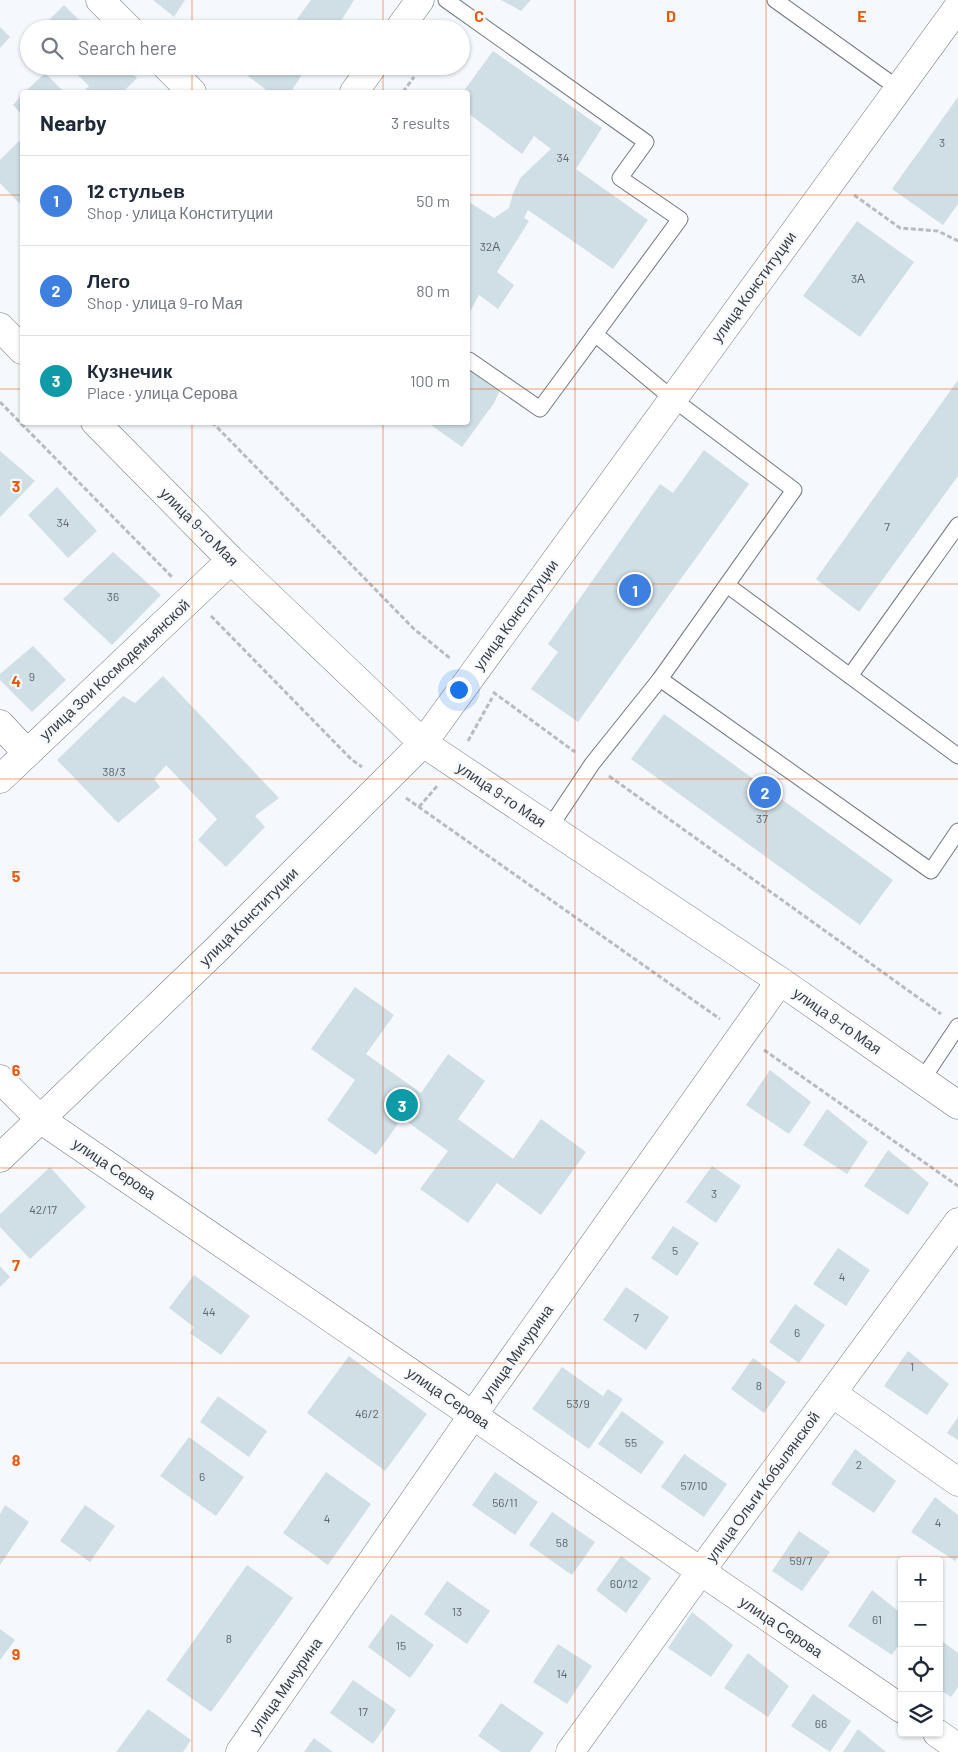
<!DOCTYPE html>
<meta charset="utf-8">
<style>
:root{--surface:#fff;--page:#f6f6f7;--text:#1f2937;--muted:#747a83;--line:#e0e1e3;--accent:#111827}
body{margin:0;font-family:Barlow,sans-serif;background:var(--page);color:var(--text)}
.controls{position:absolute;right:15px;bottom:15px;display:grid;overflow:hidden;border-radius:5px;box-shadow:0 1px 4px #0004}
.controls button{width:45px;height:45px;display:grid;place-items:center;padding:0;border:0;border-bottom:1px solid var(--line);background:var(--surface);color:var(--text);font:25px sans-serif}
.you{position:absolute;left:458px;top:689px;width:18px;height:18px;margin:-12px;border:4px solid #fff;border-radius:50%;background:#1a73e8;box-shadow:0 0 0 8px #1a73e833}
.badge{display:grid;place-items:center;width:32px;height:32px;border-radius:50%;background:var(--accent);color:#fff;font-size:16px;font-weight:700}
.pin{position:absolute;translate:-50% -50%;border:2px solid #fff;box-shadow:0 1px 5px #0006}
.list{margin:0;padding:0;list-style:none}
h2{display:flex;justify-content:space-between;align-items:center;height:65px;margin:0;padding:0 20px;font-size:21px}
h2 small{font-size:16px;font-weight:400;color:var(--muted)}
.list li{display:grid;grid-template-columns:32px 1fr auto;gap:15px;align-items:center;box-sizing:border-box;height:90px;padding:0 20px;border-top:1px solid var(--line)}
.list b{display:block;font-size:19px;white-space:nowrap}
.list p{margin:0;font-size:16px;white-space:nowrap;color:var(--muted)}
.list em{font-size:16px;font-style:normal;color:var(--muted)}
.icon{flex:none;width:28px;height:28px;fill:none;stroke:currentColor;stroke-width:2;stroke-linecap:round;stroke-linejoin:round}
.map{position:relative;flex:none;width:958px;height:1752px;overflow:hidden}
.search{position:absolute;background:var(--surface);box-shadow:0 1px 4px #0004;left:20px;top:20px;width:450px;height:55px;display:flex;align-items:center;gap:12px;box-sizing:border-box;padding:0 18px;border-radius:28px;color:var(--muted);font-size:19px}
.panel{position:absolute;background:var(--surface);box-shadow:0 1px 4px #0004;left:20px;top:90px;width:450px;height:335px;border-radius:5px}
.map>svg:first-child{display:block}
.building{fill:#d0dee6}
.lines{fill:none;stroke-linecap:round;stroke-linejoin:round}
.service-casing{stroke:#6f7781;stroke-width:17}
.minor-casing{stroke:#6f7781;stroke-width:29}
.tertiary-casing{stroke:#6f7781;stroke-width:29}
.path{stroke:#b8bcc0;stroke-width:3;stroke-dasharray:5 2.5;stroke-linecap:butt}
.service{stroke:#fff;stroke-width:15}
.minor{stroke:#fff;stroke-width:28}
.tertiary{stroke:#fff;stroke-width:28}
.grid{fill:none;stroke:#e8590c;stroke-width:1;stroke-opacity:0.55}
.labels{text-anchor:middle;stroke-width:4.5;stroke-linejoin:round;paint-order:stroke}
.number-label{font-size:12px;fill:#5e646a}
.street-label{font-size:15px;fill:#383c40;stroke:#f5f9fd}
.grid-label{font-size:16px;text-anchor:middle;font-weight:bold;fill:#e8590c;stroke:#f5f9fd;stroke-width:4.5;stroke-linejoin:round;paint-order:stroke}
</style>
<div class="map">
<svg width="958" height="1752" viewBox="0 0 958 1752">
<rect width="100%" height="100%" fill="#f5f9fd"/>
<g class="building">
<path d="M153,0h32l-11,17z"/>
<path d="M311,0h43l-18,29h-27l-12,-10z"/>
<path d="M501,0h30l-10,11z"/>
<path d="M64,5l23,23 -47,1z"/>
<path d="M0,27l10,10 -10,11z"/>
<path d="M493,51l109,77 -26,41 72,51 -35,49 -85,-59 -4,8 5,3 -32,51 17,13 -16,24 -19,-14 -11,20v-110l1,-3 25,16 15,-10 4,-15 8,-16 30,-28 -17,-13 -12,18 -54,-41v-21h-5z"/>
<path d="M81,66h44l12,12 -14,14h-40l6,-6 -14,-14z"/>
<path d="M255,66h52l-16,26h-22l-21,-16z"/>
<path d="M45,73l19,19h-39z"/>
<path d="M22,95v20l-9,-10z"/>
<path d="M958,97v107l-15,21 -51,-36z"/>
<path d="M19,141l3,4v61l-22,-23v-23z"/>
<path d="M857,221l57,41 -54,75 -57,-41z"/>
<path d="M468,367l32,23 -6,13 -32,44 -35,-25h41z"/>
<path d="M958,380v96l-99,136 -43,-33z"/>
<path d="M704,450l45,34 -171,238 -47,-33 27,-37 -10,-8 112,-160 13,9z"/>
<path d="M0,451l35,30 -35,36z"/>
<path d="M57,487l40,44 -29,27 -40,-43z"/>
<path d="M113,552l48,43 -49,50 -49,-46z"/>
<path d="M33,646l33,34 -34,32 -32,-32v-6z"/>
<path d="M163,676l116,122 -24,18 10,11 -39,40 -28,-27 19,-21 -51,-54 -12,14 6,8 -42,36 -61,-63 66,-64 12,7z"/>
<path d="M664,714l229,166 -33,45 -229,-166z"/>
<path d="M355,987l39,28 -28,39 55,39 27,-39 37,27 -27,38 55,40 28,-40 45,33 -45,63 -44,-32 -29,40 -48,-34 28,-38 -46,-33 -26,37 -49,-35 28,-40 -44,-31z"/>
<path d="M770,1070l41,32 -22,32 -43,-29z"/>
<path d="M827,1109l41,33 -21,32 -44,-29z"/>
<path d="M888,1150l41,33 -21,32 -44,-29z"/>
<path d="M712,1166l29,20 -25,37 -30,-21z"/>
<path d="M50,1167l36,40 -56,52 -30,-32v-13z"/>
<path d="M673,1226l26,17 -22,33 -26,-18z"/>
<path d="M838,1248l32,22 -24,36 -33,-22z"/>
<path d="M0,1266l10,11 -10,10z"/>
<path d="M194,1275l56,41 -29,39 -31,-22 4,-6 -25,-19z"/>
<path d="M626,1287l43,30 -23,33 -43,-30z"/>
<path d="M795,1304l30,21 -26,38 -30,-21z"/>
<path d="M908,1351l41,33 -22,31 -43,-29z"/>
<path d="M349,1356l78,58 -42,57 -78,-58z"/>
<path d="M753,1358l33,24 -22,31 -33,-24z"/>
<path d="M562,1367l41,29 5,-7 15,10 -34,50 -57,-40z"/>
<path d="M218,1396l49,35 -18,26 -49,-35z"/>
<path d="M622,1411l42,31 -23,32 -43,-30z"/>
<path d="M958,1417v23l-11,-7z"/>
<path d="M189,1437l55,40 -28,39 -56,-40z"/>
<path d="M855,1449l41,32 -22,32 -43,-29z"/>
<path d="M684,1454l43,30 -23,33 -43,-30z"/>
<path d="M326,1472l45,32 -43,61 -45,-32z"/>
<path d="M495,1472l43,30 -23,33 -43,-30z"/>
<path d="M935,1497l23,18v42l-3,4 -44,-29z"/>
<path d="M5,1505l24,17 -29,43v-51z"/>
<path d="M85,1505l30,21 -25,36 -30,-21z"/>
<path d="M552,1512l43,30 -23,33 -43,-30z"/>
<path d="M799,1531l31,21 -28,39 -30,-20z"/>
<path d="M621,1556l30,22 -25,35 -30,-23z"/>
<path d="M247,1565l46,33 -82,114 -45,-32z"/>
<path d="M447,1581l43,30 -23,33 -43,-30z"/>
<path d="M872,1590l30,24v26l-10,15 -44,-29z"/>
<path d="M692,1612l41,33 -22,32 -43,-29z"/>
<path d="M391,1614l43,31 -24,33 -42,-31z"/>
<path d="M0,1629l15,11 -15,20z"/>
<path d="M939,1639l19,14v34l-7,10 -12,-8z"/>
<path d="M558,1644l34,22 -25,38 -34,-22z"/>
<path d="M748,1653l41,33 -21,31 -44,-29z"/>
<path d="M353,1680l43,30 -23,34 -43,-31z"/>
<path d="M813,1694l38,27 -21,31 -39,-26z"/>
<path d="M501,1703l43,30 -14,19h-29l-23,-16z"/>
<path d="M148,1709l43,31 -8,12h-67z"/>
<path d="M858,1729l28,23h-43z"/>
<path d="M314,1738l19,14h-29z"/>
</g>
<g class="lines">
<defs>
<g id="service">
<path d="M446,0l200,142 -26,36 60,41 -140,190 -71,-49"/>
<path d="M775,0l124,89"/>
<path d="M595,334l78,65"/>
<path d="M727,585l231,171"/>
<path d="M850,676l108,-151"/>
<path d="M660,679l271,192 27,-40"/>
<path d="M550,827l42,-63 68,-85 134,-189 -121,-91"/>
<path d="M922,1080l36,-54"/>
</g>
<g id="minor">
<path d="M100,0l29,29"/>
<path d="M399,29l21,-29"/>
<path d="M166,66l26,26"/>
<path d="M354,92l19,-26"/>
<path d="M0,327l22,23"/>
<path d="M95,422l136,138 192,183 535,-736"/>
<path d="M0,724l27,29"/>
<path d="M0,779l231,-219"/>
<path d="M0,1079l40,40 862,590"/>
<path d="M832,1393l126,89"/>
<path d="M937,1733l21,15"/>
<path d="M240,1752l233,-337 307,-434"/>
<path d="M570,1752l130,-180 258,-350"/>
</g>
<path id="tertiary" d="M0,1158l217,-209 206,-206 357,238 178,124"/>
</defs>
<use href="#service" class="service-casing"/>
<use href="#minor" class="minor-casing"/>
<use href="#tertiary" class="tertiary-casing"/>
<g class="path">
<path d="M403,92l11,-15"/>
<path d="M854,195l46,33 38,3 20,10"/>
<path d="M0,402l173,176"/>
<path d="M212,422l202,207 37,30"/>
<path d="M211,616l140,143 11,8"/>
<path d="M493,692l82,60"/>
<path d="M468,741l24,-43"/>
<path d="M609,776l332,238"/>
<path d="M406,798l314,221"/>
<path d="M419,807l19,-22"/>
<path d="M764,1050l194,136"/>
</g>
<use href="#service" class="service"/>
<use href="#minor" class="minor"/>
<use href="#tertiary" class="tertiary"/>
</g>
<path class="grid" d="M192,0v29M383,0v29M575,0v1752M766,0v1752M192,66v26M383,66v26M0,195h22M468,195h490M0,389h22M468,389h490M192,422v1330M383,422v1330M0,584h958M0,779h958M0,973h958M0,1168h958M0,1363h958M0,1557h958"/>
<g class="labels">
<g class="number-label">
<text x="942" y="147">3</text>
<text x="563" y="162">34</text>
<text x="490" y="251">32А</text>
<text x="858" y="283">3А</text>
<text x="63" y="527">34</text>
<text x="887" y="531">7</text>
<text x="113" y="601">36</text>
<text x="32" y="681">9</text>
<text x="114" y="776">38/3</text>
<text x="762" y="823">37</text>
<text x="714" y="1198">3</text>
<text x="43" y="1214">42/17</text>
<text x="675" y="1255">5</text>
<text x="842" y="1281">4</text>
<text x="209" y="1316">44</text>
<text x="636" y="1322">7</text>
<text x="797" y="1337">6</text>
<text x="912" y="1371">1</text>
<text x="759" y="1390">8</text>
<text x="578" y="1408">53/9</text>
<text x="367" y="1418">46/2</text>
<text x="631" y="1447">55</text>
<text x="859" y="1469">2</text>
<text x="202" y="1481">6</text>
<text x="694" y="1490">57/10</text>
<text x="505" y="1507">56/11</text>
<text x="327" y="1523">4</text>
<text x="938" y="1527">4</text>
<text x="562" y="1547">58</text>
<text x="801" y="1565">59/7</text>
<text x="624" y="1588">60/12</text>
<text x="457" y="1616">13</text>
<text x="877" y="1624">61</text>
<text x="229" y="1643">8</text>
<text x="401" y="1650">15</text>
<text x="562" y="1678">14</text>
<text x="363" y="1716">17</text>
<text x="821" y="1728">66</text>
</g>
<g class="street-label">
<text transform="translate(754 287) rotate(-54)" y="5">улица Конституции</text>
<text transform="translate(199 527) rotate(45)" y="5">улица 9-го Мая</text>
<text transform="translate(516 615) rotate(-54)" y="5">улица Конституции</text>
<text transform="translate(115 670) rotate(-43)" y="5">улица Зои Космодемьянской</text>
<text transform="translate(501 795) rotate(34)" y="5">улица 9-го Мая</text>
<text transform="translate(249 917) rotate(-45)" y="5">улица Конституции</text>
<text transform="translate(837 1021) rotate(35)" y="5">улица 9-го Мая</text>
<text transform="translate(114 1169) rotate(34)" y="5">улица Серова</text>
<text transform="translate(517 1353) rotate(-55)" y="5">улица Мичурина</text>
<text transform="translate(448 1398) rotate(34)" y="5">улица Серова</text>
<text transform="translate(763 1487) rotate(-54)" y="5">улица Ольги Кобылянской</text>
<text transform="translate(781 1627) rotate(34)" y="5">улица Серова</text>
<text transform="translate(286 1686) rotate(-55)" y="5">улица Мичурина</text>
</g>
</g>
<g class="grid-label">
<text x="479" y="22">C</text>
<text x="671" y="22">D</text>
<text x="862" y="22">E</text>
<text x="16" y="492">3</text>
<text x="16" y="687">4</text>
<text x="16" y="882">5</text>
<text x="16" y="1076">6</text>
<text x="16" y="1271">7</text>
<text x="16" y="1466">8</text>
<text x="16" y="1660">9</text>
</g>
</svg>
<div class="controls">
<button>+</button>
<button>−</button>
<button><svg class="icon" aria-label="locate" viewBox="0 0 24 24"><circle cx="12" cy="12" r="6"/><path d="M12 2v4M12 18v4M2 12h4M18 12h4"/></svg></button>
<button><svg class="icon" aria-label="layers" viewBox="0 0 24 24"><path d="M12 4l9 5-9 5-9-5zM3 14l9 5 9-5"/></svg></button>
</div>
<div class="you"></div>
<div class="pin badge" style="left:635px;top:590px;background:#3f7fe0">1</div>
<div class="pin badge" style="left:765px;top:792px;background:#3f7fe0">2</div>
<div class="pin badge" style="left:402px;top:1105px;background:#0f9aa8">3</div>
<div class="search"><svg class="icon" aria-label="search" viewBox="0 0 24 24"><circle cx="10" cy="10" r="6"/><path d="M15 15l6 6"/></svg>Search here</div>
<section class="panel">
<h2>Nearby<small>3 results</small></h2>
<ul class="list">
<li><span class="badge" style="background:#3f7fe0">1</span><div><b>12 стульев</b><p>Shop · улица Конституции</p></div><em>50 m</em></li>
<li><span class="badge" style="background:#3f7fe0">2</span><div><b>Лего</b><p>Shop · улица 9-го Мая</p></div><em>80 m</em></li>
<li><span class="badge" style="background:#0f9aa8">3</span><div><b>Кузнечик</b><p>Place · улица Серова</p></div><em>100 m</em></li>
</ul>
</section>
</div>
